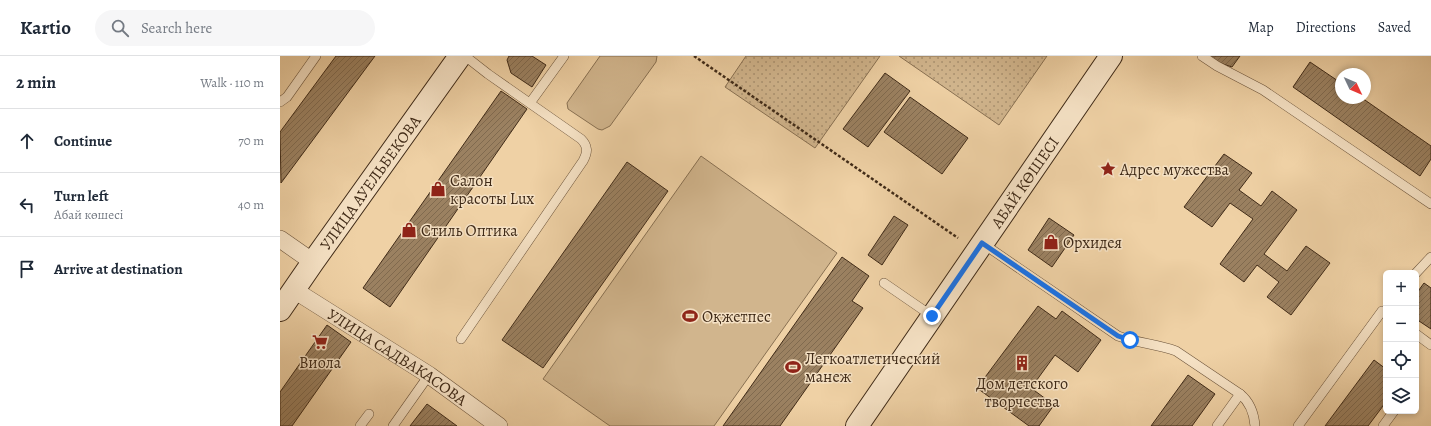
<!DOCTYPE html>
<meta charset="utf-8">
<style>
:root{--surface:#fff;--page:#f6f6f7;--text:#1f2937;--muted:#747a83;--line:#e0e1e3}
body{margin:0;font-family:Alegreya,serif;background:var(--page);color:var(--text)}
.controls{position:absolute;right:12px;bottom:12px;display:grid;overflow:hidden;border-radius:6px;box-shadow:0 2px 6px #0003}
.controls button{width:36px;height:36px;display:grid;place-items:center;padding:0;border:0;border-bottom:1px solid var(--line);background:var(--surface);color:var(--text);font:20px sans-serif}
.compass{position:absolute;left:1055px;top:12px;width:36px;height:36px;border-radius:50%;background:var(--surface);box-shadow:0 2px 6px #0003;rotate:134deg}
.stop{position:absolute;width:12px;height:12px;margin:-9px;border:3px solid #1a73e8;border-radius:50%;background:#fff}
.stop.end{background:#1a73e8;border-color:#fff;box-shadow:0 1px 4px #0008}
.list{margin:0;padding:0;list-style:none}
h2{display:flex;justify-content:space-between;align-items:center;height:52px;margin:0;padding:0 16px;font-size:17px}
h2 small{font-size:13px;font-weight:400;color:var(--muted)}
.list li{display:grid;grid-template-columns:26px 1fr auto;gap:12px;align-items:center;box-sizing:border-box;height:64px;padding:0 16px;border-top:1px solid var(--line)}
.list b{display:block;font-size:15px;white-space:nowrap}
.list p{margin:0;font-size:13px;white-space:nowrap;color:var(--muted)}
.list em{font-size:13px;font-style:normal;color:var(--muted)}
.icon{flex:none;width:22px;height:22px;fill:none;stroke:currentColor;stroke-width:2;stroke-linecap:round;stroke-linejoin:round}
.map{position:relative;flex:none;width:1151px;height:370px;overflow:hidden}
header{display:flex;align-items:center;gap:24px;box-sizing:border-box;height:56px;padding:0 20px;background:var(--surface);border-bottom:1px solid var(--line)}
header strong{font-size:19px}
nav{display:flex;gap:22px;margin-inline-start:auto;font-size:14px}
.search{width:280px;height:36px;background:var(--page);display:flex;align-items:center;gap:10px;box-sizing:border-box;padding:0 14px;border-radius:22px;color:var(--muted);font-size:15px}
main{display:flex}
aside{flex:1;background:var(--surface)}
.map>svg:first-child{display:block}
.green{fill:url(#green-dots);stroke:#887052}
.pitch{fill:#d1b58d;stroke:#887052}
.building{fill:url(#building-hatch);stroke:#402b18}
.lines{fill:none;stroke-linecap:round;stroke-linejoin:round}
.lane-casing{stroke:#6c543b;stroke-width:10}
.street-casing{stroke:#6c543b;stroke-width:18}
.secondary-casing{stroke:#402b18;stroke-width:24}
.path{stroke:#402b18;stroke-width:2.5;stroke-dasharray:3 2;stroke-linecap:butt}
.lane{stroke:#f5e1c4;stroke-width:9}
.street{stroke:#f5e1c4;stroke-width:17}
.secondary{stroke:#f5e1c4;stroke-width:22}
.route{stroke:#1a73e8;stroke-width:5}
.labels{text-anchor:middle;stroke-width:3;stroke-linejoin:round;paint-order:stroke}
.poi-label{font-size:16px;fill:#402b18;stroke:#f5e1c4;text-anchor:start}
.street-label{font-size:16px;fill:#402b18;stroke:#f5e1c4}
</style>
<header>
<strong>Kartio</strong>
<div class="search"><svg class="icon" aria-label="search" viewBox="0 0 24 24"><circle cx="10" cy="10" r="6"/><path d="M15 15l6 6"/></svg>Search here</div>
<nav><a>Map</a><a>Directions</a><a>Saved</a></nav>
</header>
<main>
<aside>
<h2>2 min<small>Walk · 110 m</small></h2>
<ul class="list">
<li><svg class="icon" aria-label="ahead" viewBox="0 0 24 24"><path d="M12 20V5M6 11l6-6 6 6"/></svg><div><b>Continue</b></div><em>70 m</em></li>
<li><svg class="icon" aria-label="left" viewBox="0 0 24 24"><path d="M17 20v-9H6M10 6l-5 5 5 5"/></svg><div><b>Turn left</b><p>Абай көшесі</p></div><em>40 m</em></li>
<li><svg class="icon" aria-label="arrive" viewBox="0 0 24 24"><path d="M6 21V4h12l-3 4 3 4H6"/></svg><div><b>Arrive at destination</b></div></li>
</ul>
</aside>
<div class="map">
<svg width="1151" height="370" viewBox="0 0 1151 370">
<defs>
<pattern id="green-dots" width="8" height="8" patternUnits="userSpaceOnUse"><rect width="8" height="8" fill="#d1b58d"/><path d="M2 2h.1M6 6h.1" fill="none" stroke="#ab9372" stroke-width="1.8" stroke-linecap="round"/></pattern>
<pattern id="building-hatch" width="6" height="6" patternUnits="userSpaceOnUse"><rect width="6" height="6" fill="#9b8161"/><path d="M-1 1l2-2M0 6l6-6M5 7l2-2" fill="none" stroke="#806a4f"/></pattern>
</defs>
<rect width="100%" height="100%" fill="#efd1a5"/>
<filter id="stains"><feTurbulence type="fractalNoise" baseFrequency=".005" numOctaves="4"/><feColorMatrix values="0 0 0 0 .2 0 0 0 0 .09 0 0 0 0 .02 0 0 0 .5 -.17"/></filter>
<radialGradient id="worn" r=".72"><stop offset=".6" stop-color="#630" stop-opacity="0"/><stop offset="1" stop-color="#630" stop-opacity=".3"/></radialGradient>
<g class="green">
<path d="M466,0h134l-65,92 -90,-61z"/>
<path d="M619,0h148l-48,69z"/>
</g>
<g class="pitch">
<path d="M320,0h57l-1,6 -46,64 -8,4 -4,-1 -30,-20 -1,-6 2,-3z"/>
<path d="M421,100l136,97 -123,173h-104l-67,-47z"/>
</g>
<g class="building">
<path d="M56,0h39l-94,127 -1,-51z"/>
<path d="M229,0h23l14,9 -14,22 -21,-14 -4,-13z"/>
<path d="M928,0h32l-8,11 -18,-6z"/>
<path d="M1030,6l31,21v15h21l69,48v13l-11,17 -127,-89z"/>
<path d="M605,17l25,18 -42,56 -25,-18z"/>
<path d="M221,35l26,18 -137,198 -27,-19z"/>
<path d="M630,41l58,41 -26,36 -58,-42z"/>
<path d="M944,98l28,19 -13,17 22,16 11,-15 25,19 -33,44 23,17 19,-25 24,17 -39,52 -24,-18 12,-15 -22,-17 -13,17 -24,-18 33,-45 -23,-16 -18,24 -28,-20z"/>
<path d="M347,106l41,29 -125,177 -41,-28z"/>
<path d="M614,160l14,9 -26,40 -14,-10z"/>
<path d="M769,162l25,17 -22,32 -24,-17z"/>
<path d="M562,201l27,19 -17,25 11,7 -83,118h-57z"/>
<path d="M1144,227l7,5v41l-15,-10v-25z"/>
<path d="M758,250l18,13 6,-8 39,29 -23,32 -23,-17 -24,33 23,17 -15,21h-10l-52,-38z"/>
<path d="M47,269l24,17 -59,84h-12v-34z"/>
<path d="M1094,304l12,9v33l-18,24h-43z"/>
<path d="M908,319l27,19 -23,32h-41z"/>
<path d="M147,348l30,22h-47z"/>
</g>
<g class="lines">
<defs>
<g id="lane">
<path d="M922,0l15,10 46,24 168,114"/>
<path d="M0,46l7,-5 29,-41"/>
<path d="M250,47l34,-47"/>
<path d="M702,187l136,93c19,7 39,8 58,15l64,43c10,8 14,19 15,32"/>
<path d="M1136,217l15,-16"/>
<path d="M604,227l48,33"/>
<path d="M1136,278l15,11"/>
<path d="M181,283l122,-178c5,-9 5,-15 -2,-22l-93,-65 -23,-18"/>
<path d="M80,370l9,-12"/>
<path d="M113,370l36,-51"/>
<path d="M937,370l23,-32"/>
<path d="M1018,370l84,-115"/>
<path d="M1103,370l11,-15"/>
</g>
<g id="street">
<path d="M0,183l33,23"/>
<path id="s1" d="M14,234l135,85 70,51"/>
</g>
<g id="secondary">
<path id="s2" d="M0,254l33,-48 147,-206"/>
<path id="s3" d="M577,370l254,-370"/>
</g>
</defs>
<use href="#lane" class="lane-casing"/>
<use href="#street" class="street-casing"/>
<use href="#secondary" class="secondary-casing"/>
<path class="path" d="M414,0l264,182"/>
<use href="#lane" class="lane"/>
<use href="#street" class="street"/>
<use href="#secondary" class="secondary"/>
</g>
<g class="lines">
<path class="route" d="M652,260l50,-73 136,93 12,4"/>
</g>
<defs>
<symbol id="sight-bare" viewBox="-9 -9 18 18"><path d="M0-6L1.8-2.2L6-1.7L2.9 1.2L3.7 5.4L0 3.3L-3.7 5.4L-2.9 1.2L-6-1.7L-1.8-2.2Z" fill="#8f2418" stroke="#f5e1c4" stroke-width="2.5" paint-order="stroke"/></symbol>
<symbol id="shop-bare" viewBox="-9 -9 18 18"><path d="M-5-2.5h2.3a2.7 3.5 0 0 1 5.4 0H5L5.5 6h-11ZM-1.5-2.5h3a1.5 2.3 0 0 0-3 0Z" fill="#8f2418" stroke="#f5e1c4" stroke-width="2.5" paint-order="stroke"/></symbol>
<symbol id="stadium-bare" viewBox="-9 -9 18 18"><path d="M0-5a6.5 5 0 1 0 0 10a6.5 5 0 1 0 0-10ZM-3.5-1.8h7v3.6h-7Z" fill="#8f2418" stroke="#f5e1c4" stroke-width="2.5" paint-order="stroke"/></symbol>
<symbol id="supermarket-bare" viewBox="-9 -9 18 18"><path d="M-6-5.5h2.5l.6 2H6L4.5 2H-2.5L-4.4-4H-6ZM-1.5 3.2a1.3 1.3 0 1 0 .1 0ZM3 3.2a1.3 1.3 0 1 0 .1 0Z" fill="#8f2418" stroke="#f5e1c4" stroke-width="2.5" paint-order="stroke"/></symbol>
<symbol id="building-bare" viewBox="-9 -9 18 18"><path d="M-4-6H4V6H1V3H-1V6H-4ZM-2.5-4.3h1.7v1.8h-1.7ZM.8-4.3h1.7v1.8H.8ZM-2.5-1h1.7V.8h-1.7ZM.8-1h1.7V.8H.8Z" fill="#8f2418" stroke="#f5e1c4" stroke-width="2.5" paint-order="stroke"/></symbol>
</defs>
<g fill-rule="evenodd">
<use href="#sight-bare" x="817" y="102" width="22" height="22"/>
<use href="#shop-bare" x="147" y="122" width="22" height="22"/>
<use href="#shop-bare" x="118" y="163" width="22" height="22"/>
<use href="#shop-bare" x="760" y="175" width="22" height="22"/>
<use href="#stadium-bare" x="399" y="249" width="22" height="22"/>
<use href="#supermarket-bare" x="29" y="275" width="22" height="22"/>
<use href="#building-bare" x="731" y="296" width="22" height="22"/>
<use href="#stadium-bare" x="502" y="300" width="22" height="22"/>
</g>
<g class="labels">
<g class="poi-label">
<text x="840" y="119">Адрес мужества</text>
<text x="170" y="130">Салон<tspan x="170" dy="18">красоты Lux</tspan></text>
<text x="141" y="180">Стиль Оптика</text>
<text x="783" y="192">Орхидея</text>
<text x="422" y="266">Оқжетпес</text>
<text x="525" y="308">Легкоатлетический<tspan x="525" dy="18">манеж</tspan></text>
<text x="40" y="312" text-anchor="middle">Виола</text>
<text x="742" y="333" text-anchor="middle">Дом детского<tspan x="742" dy="18">творчества</tspan></text>
</g>
<g class="street-label">
<text dy="6" stroke="none"><textPath href="#s3" startOffset="296">АБАЙ КӨШЕСІ</textPath></text>
<text dy="6" stroke="none"><textPath href="#s2" startOffset="156">УЛИЦА АУЕЛЬБЕКОВА</textPath></text>
<text dy="6" stroke="none"><textPath href="#s1" startOffset="123">УЛИЦА САДВАКАСОВА</textPath></text>
</g>
</g>
<rect width="100%" height="100%" filter="url(#stains)"/>
<rect width="100%" height="100%" fill="url(#worn)"/>
</svg>
<div class="controls">
<button>+</button>
<button>−</button>
<button><svg class="icon" aria-label="locate" viewBox="0 0 24 24"><circle cx="12" cy="12" r="6"/><path d="M12 2v4M12 18v4M2 12h4M18 12h4"/></svg></button>
<button><svg class="icon" aria-label="layers" viewBox="0 0 24 24"><path d="M12 4l9 5-9 5-9-5zM3 14l9 5 9-5"/></svg></button>
</div>
<svg class="compass" viewBox="-18 -18 36 36"><path d="M0-13l5 13h-10z" fill="#e53935"/><path d="M0 13l5-13h-10z" fill="#747a83"/></svg>
<div class="stop" style="left:850px;top:284px"></div>
<div class="stop end" style="left:652px;top:260px"></div>
</div>
</main>
